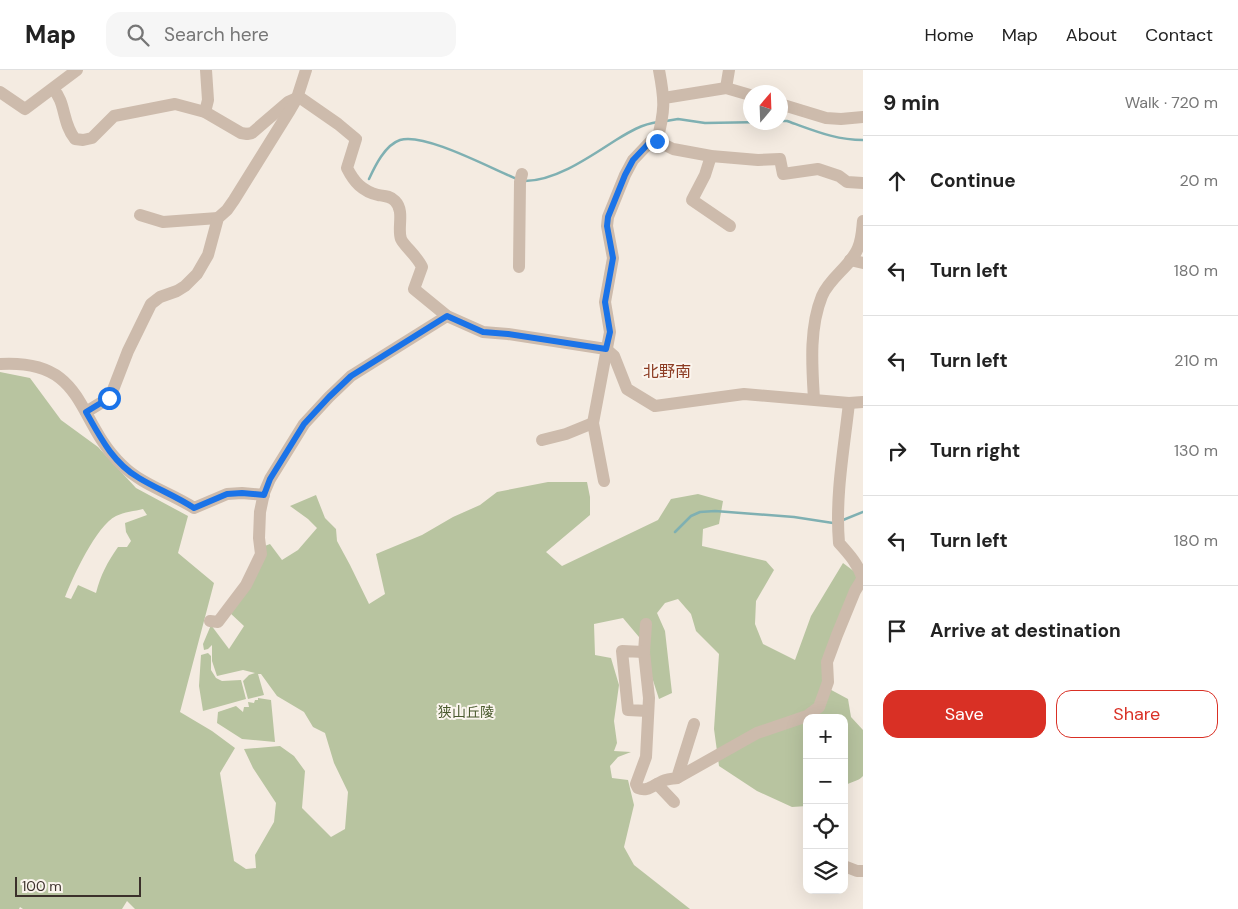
<!DOCTYPE html>
<meta charset="utf-8">
<style>
:root{--surface:#fff;--page:#f6f6f6;--text:#222;--muted:#767676;--line:#e0e0e0;--accent:#d93025}
body{margin:0;font-family:"DM Sans","Noto Sans JP",sans-serif;background:var(--page);color:var(--text)}
.controls{position:absolute;right:15px;bottom:15px;display:grid;overflow:hidden;border-radius:10px;box-shadow:0 5px 20px #0002}
.controls button{width:45px;height:45px;display:grid;place-items:center;padding:0;border:0;border-bottom:1px solid var(--line);background:var(--surface);color:var(--text);font:25px sans-serif}
.compass{position:absolute;left:743px;top:15px;width:45px;height:45px;border-radius:50%;background:var(--surface);box-shadow:0 5px 20px #0002;rotate:19deg}
.scale{position:absolute;left:15px;bottom:12px;width:126px;box-sizing:border-box;padding-left:5px;border:2px solid #3b302b;border-top:0;font-size:14px;line-height:18px;white-space:nowrap;color:#3b302b;-webkit-text-stroke:4px #fbf5ee;paint-order:stroke}
.stop{position:absolute;width:15px;height:15px;margin:-11px;border:4px solid #1a73e8;border-radius:50%;background:#fff}
.stop.end{background:#1a73e8;border-color:#fff;box-shadow:0 1px 5px #0008}
.list{margin:0;padding:0;list-style:none}
h2{display:flex;justify-content:space-between;align-items:center;height:65px;margin:0;padding:0 20px;font-size:21px}
h2 small{font-size:16px;font-weight:400;color:var(--muted)}
.list li{display:grid;grid-template-columns:32px 1fr auto;gap:15px;align-items:center;box-sizing:border-box;height:90px;padding:0 20px;border-top:1px solid var(--line)}
.list b{display:block;font-size:19px;white-space:nowrap}
.list em{font-size:16px;font-style:normal;color:var(--muted)}
.actions{display:flex;gap:10px;padding:15px 20px}
.actions a{flex:1;padding:11px 0;border:1px solid var(--accent);border-radius:15px;text-align:center;font-size:18px;color:var(--accent)}
.actions .main{background:var(--accent);color:#fff}
.icon{flex:none;width:28px;height:28px;fill:none;stroke:currentColor;stroke-width:2;stroke-linecap:round;stroke-linejoin:round}
.map{position:relative;flex:none;width:863px;height:839px;overflow:hidden}
header{display:flex;align-items:center;gap:30px;box-sizing:border-box;height:70px;padding:0 25px;background:var(--surface);border-bottom:1px solid var(--line)}
header strong{font-size:24px}
nav{display:flex;gap:28px;margin-inline-start:auto;font-size:18px}
.search{width:350px;height:45px;background:var(--page);display:flex;align-items:center;gap:12px;box-sizing:border-box;padding:0 18px;border-radius:15px;color:var(--muted);font-size:19px}
main{display:flex}
aside{flex:1;background:var(--surface)}
.map>svg:first-child{display:block}
.green{fill:#b8c4a0;fill-rule:evenodd}
.lines{fill:none;stroke-linecap:round;stroke-linejoin:round}
.stream{stroke:#7fb0b2;stroke-width:2.5}
.minor{stroke:#cdbbac;stroke-width:12}
.route{stroke:#1a73e8;stroke-width:6}
.labels{text-anchor:middle;stroke-width:4;stroke-linejoin:round;paint-order:stroke}
.park-label{font-size:14px;fill:#4a5a2e;stroke:#fbf5ee}
.quarter-label{font-size:16px;fill:#8c3b22;stroke:#fbf5ee}
</style>
<header>
<strong>Map</strong>
<div class="search"><svg class="icon" aria-label="search" viewBox="0 0 24 24"><circle cx="10" cy="10" r="6"/><path d="M15 15l6 6"/></svg>Search here</div>
<nav><a>Home</a><a>Map</a><a>About</a><a>Contact</a></nav>
</header>
<main>
<div class="map">
<svg width="863" height="839" viewBox="0 0 863 839">
<rect width="100%" height="100%" fill="#f4ebe1"/>
<g class="green">
<path d="M0,302l30,6 31,42 37,27 38,41 52,28 -10,37 36,30 -34,129 32,19 23,17 -15,25 14,88 12,8 10,-1 -1,-13 19,-33 2,-19 -23,-35 -9,-19 36,-3 14,10 11,15 -3,37 29,29 14,-8 3,-37 -14,-29 -9,-30 -12,-6 -9,-15 -27,-16 -16,-22h-3l6,21 -16,4 -5,-18 6,-6 6,-2 -12,-3 -26,6 -5,-15v-16l-4,4 -4,1 -1,-6 8,-19 18,24 15,-23 -15,-14 33,-65 8,-3 12,16 16,-10 19,-22 -9,-9 -18,-13 26,-11 9,23 11,11 1,12 13,24 19,39 16,-10 -9,-40 46,-19 31,-18 27,-12 17,-13 51,-10h39l3,15v18l-44,37 16,14 96,-46 13,-21 27,-5 25,7 -4,23 -16,5 -1,17 64,15 8,9 -18,31 -1,23 8,20 32,16 16,-44 32,-53 16,12 -37,110 26,14 3,18 12,13v46c-5,6 -13,5 -19,11v-69h-37v88l-15,1 -35,-16 -38,-25 -5,-37 5,-75 -23,-23 -5,-17 -13,-15 -13,4 -8,10 8,18 7,62 -13,6 -20,-62 -16,-19 -29,6 1,31 16,3 8,27 -5,36 3,22 -3,8 17,1 -13,5 -8,9 2,12 16,2 6,25 -10,42 10,18 56,44h-555l-8,-8 -5,8h-99l-3,-2 -1,2h-19zM143,439l4,6 -22,8 1,9 5,9 -4,6h-9c-11,16 -17,27 -22,46l-18,-8 -7,14 -6,-2c8,-20 31,-71 51,-81 8,-4 19,-5 27,-7z"/>
<path d="M208,583l3,3v14l5,8 6,3 19,-1 5,19 -43,12 -4,-25 2,-31z"/>
<path d="M258,628l13,2 4,42 -33,-3 -25,-16 1,-11 18,-6 7,6 1,-5h5l-1,-5 6,1 1,-3h3z"/>
</g>
<g class="lines">
<g class="stream">
<path d="M666,51l12,-2 27,4 65,-1"/>
<path d="M780,51h7c26,9 48,19 76,19"/>
<path d="M369,109c6,-13 16,-34 31,-39 24,-8 92,29 117,39"/>
<path d="M525,111c31,0 66,-25 91,-41 13,-8 26,-16 42,-18"/>
<path d="M843,450l20,-8"/>
<path d="M675,462l16,-16 9,-4 15,-1 79,6 39,6"/>
</g>
<g class="minor">
<path d="M726,18l3,-18"/>
<path d="M53,19c13,13 9,34 22,50l8,1 9,-2 22,-22 61,-12 30,8 36,21 6,1 5,-1 36,-31 9,-4 5,1 36,25 18,15 -9,29c7,14 15,23 31,27 7,1 12,1 17,6 10,10 2,27 6,38 3,7 16,17 21,28l-8,22 33,27 36,16 25,2 98,15 8,7 13,33 28,17 89,-12 105,9 14,-1"/>
<path d="M0,22l25,17 52,-39"/>
<path d="M664,28l62,-10 24,7"/>
<path d="M780,34l46,14 15,1 22,-2"/>
<path d="M205,42l3,-12 -2,-30"/>
<path d="M657,71c8,-31 8,-40 2,-71"/>
<path d="M711,86l-6,19 -13,25 38,26"/>
<path d="M140,145l23,7 55,-4"/>
<path d="M850,190l13,3"/>
<path d="M519,197l1,-85 2,-8"/>
<path d="M0,294c87,-5 75,56 122,101 20,20 49,28 72,43l33,-14 15,-1 22,2"/>
<path d="M814,329c-2,-33 -5,-71 8,-103 8,-19 29,-30 36,-48 4,-9 4,-18 5,-27"/>
<path d="M849,333c-5,46 -14,93 -10,140 10,11 19,21 24,36"/>
<path d="M86,342l23,-14 2,-3 17,-44 23,-47 9,-7 17,-6 8,-5 12,-12 11,-19 10,-37 9,-8 7,-10 56,-90 7,-12 9,-28"/>
<path d="M542,370l24,-6 27,-11"/>
<path d="M604,411l-11,-58 17,-91 -5,-30 8,-44 -6,-32 1,-9 17,-42 8,-15 17,-18 7,-1 16,8 38,7 47,4 22,-1 3,15 35,-5 21,7 8,6 16,1"/>
<path d="M210,551l8,1 28,-37 15,-31 -2,-16 1,-26 4,-19 6,-14 34,-55 25,-27 22,-21 96,-60"/>
<path d="M646,554l-2,28 5,46 -3,59 -10,27 2,4c9,4 14,-2 23,-6 4,-3 11,-3 16,-4l17,-54"/>
<path d="M644,582l-22,-1 6,59 20,1"/>
<path d="M677,708l80,-45 50,-17 12,-9 9,-25 -1,-20 10,-27 18,-44 8,-13"/>
<path d="M657,714l17,18"/>
<path d="M844,796l13,5h6"/>
</g>
</g>
<g class="lines">
<path class="route" d="M109,328l-23,14c14,25 27,51 53,66 18,11 37,18 55,30l33,-14 15,-1 22,2 6,-16 34,-55 25,-27 22,-21 96,-60 36,16 25,2 98,15 4,-17 -5,-30 8,-44 -6,-32 1,-9 17,-42 8,-15 17,-18 7,-1"/>
</g>
<g class="labels">
<g class="park-label">
<text x="466" y="647">狭山丘陵</text>
</g>
<g class="quarter-label">
<text x="667" y="307">北野南</text>
</g>
</g>
</svg>
<div class="controls">
<button>+</button>
<button>−</button>
<button><svg class="icon" aria-label="locate" viewBox="0 0 24 24"><circle cx="12" cy="12" r="6"/><path d="M12 2v4M12 18v4M2 12h4M18 12h4"/></svg></button>
<button><svg class="icon" aria-label="layers" viewBox="0 0 24 24"><path d="M12 4l9 5-9 5-9-5zM3 14l9 5 9-5"/></svg></button>
</div>
<svg class="compass" viewBox="-18 -18 36 36"><path d="M0-13l5 13h-10z" fill="#e53935"/><path d="M0 13l5-13h-10z" fill="#767676"/></svg>
<div class="scale">100 m</div>
<div class="stop" style="left:109px;top:328px"></div>
<div class="stop end" style="left:657px;top:71px"></div>
</div>
<aside>
<h2>9 min<small>Walk · 720 m</small></h2>
<ul class="list">
<li><svg class="icon" aria-label="ahead" viewBox="0 0 24 24"><path d="M12 20V5M6 11l6-6 6 6"/></svg><div><b>Continue</b></div><em>20 m</em></li>
<li><svg class="icon" aria-label="left" viewBox="0 0 24 24"><path d="M17 20v-9H6M10 6l-5 5 5 5"/></svg><div><b>Turn left</b></div><em>180 m</em></li>
<li><svg class="icon" aria-label="left" viewBox="0 0 24 24"><path d="M17 20v-9H6M10 6l-5 5 5 5"/></svg><div><b>Turn left</b></div><em>210 m</em></li>
<li><svg class="icon" aria-label="right" viewBox="0 0 24 24"><path d="M7 20v-9h11M14 6l5 5-5 5"/></svg><div><b>Turn right</b></div><em>130 m</em></li>
<li><svg class="icon" aria-label="left" viewBox="0 0 24 24"><path d="M17 20v-9H6M10 6l-5 5 5 5"/></svg><div><b>Turn left</b></div><em>180 m</em></li>
<li><svg class="icon" aria-label="arrive" viewBox="0 0 24 24"><path d="M6 21V4h12l-3 4 3 4H6"/></svg><div><b>Arrive at destination</b></div></li>
</ul>
<div class="actions"><a class="main">Save</a><a>Share</a></div>
</aside>
</main>
